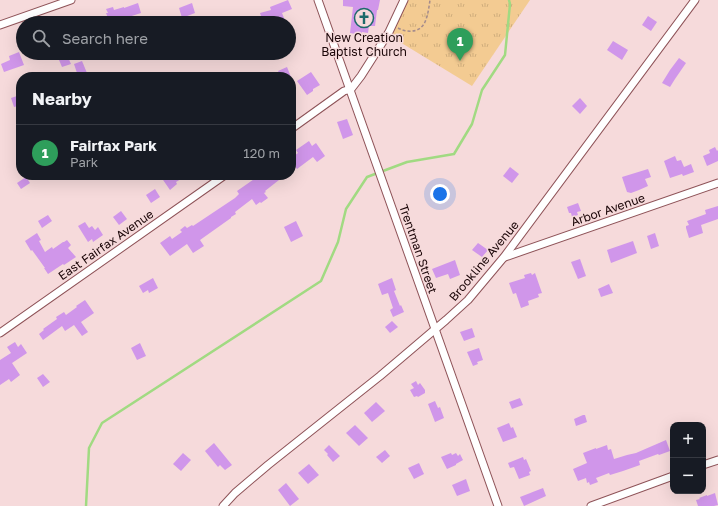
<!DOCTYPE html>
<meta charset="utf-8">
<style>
:root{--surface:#171b24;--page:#20242c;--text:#f1f3f6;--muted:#9ea1a6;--line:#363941;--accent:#92b5b7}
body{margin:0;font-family:"Golos Text",sans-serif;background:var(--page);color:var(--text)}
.controls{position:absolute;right:12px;bottom:12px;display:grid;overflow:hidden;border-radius:8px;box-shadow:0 4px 16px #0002}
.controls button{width:36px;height:36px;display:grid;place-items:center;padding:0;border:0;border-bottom:1px solid var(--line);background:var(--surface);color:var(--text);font:20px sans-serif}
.you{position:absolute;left:440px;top:194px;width:14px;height:14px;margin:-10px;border:3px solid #fff;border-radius:50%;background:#1a73e8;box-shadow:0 0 0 6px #1a73e833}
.badge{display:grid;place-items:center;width:26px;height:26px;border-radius:50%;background:var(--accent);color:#fff;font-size:13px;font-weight:700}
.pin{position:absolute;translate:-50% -33px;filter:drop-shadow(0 1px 2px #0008)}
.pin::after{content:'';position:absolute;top:21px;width:14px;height:12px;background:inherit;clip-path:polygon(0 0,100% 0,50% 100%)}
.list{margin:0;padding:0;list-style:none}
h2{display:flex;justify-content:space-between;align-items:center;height:52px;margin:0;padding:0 16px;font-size:17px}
h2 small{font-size:13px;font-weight:400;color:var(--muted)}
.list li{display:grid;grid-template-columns:26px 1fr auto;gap:12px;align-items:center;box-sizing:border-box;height:56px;padding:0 16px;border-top:1px solid var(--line)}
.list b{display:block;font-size:15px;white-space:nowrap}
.list p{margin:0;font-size:13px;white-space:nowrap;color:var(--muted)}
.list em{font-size:13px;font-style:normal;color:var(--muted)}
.icon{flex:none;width:22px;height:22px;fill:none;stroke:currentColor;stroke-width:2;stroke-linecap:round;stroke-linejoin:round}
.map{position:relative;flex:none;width:718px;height:506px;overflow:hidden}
.search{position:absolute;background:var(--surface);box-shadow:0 4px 16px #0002;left:16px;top:16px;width:280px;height:44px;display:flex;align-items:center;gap:10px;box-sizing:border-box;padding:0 14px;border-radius:22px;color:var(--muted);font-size:15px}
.panel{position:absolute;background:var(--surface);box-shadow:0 4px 16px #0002;left:16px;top:72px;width:280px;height:108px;border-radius:16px}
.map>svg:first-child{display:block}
.grass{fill:url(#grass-tufts)}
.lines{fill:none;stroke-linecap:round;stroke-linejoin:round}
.stream{stroke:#a1da82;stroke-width:2.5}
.building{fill:#d096ea}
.minor-casing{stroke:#8e5358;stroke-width:9}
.path{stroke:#a48b8c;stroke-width:1.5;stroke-dasharray:3 2;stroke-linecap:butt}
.minor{stroke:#fff;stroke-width:7}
.labels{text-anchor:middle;stroke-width:3;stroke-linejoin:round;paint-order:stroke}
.poi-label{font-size:12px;fill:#1a0507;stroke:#f6dadb}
.street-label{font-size:12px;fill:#1a0507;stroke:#f6dadb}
</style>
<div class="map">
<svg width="718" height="506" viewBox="0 0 718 506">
<defs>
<pattern id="grass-tufts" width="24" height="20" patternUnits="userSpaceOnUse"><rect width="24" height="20" fill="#f3cb92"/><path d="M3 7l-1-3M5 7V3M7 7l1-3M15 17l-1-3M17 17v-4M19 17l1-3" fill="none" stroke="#d0ad7c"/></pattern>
</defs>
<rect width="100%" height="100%" fill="#f6dadb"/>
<path class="grass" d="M406,0h124l-58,86 -82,-50z"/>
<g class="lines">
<path class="stream" d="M86,506l3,-58 13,-25 219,-142 17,-39 8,-33 21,-32 40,-15 47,-8 18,-30 10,-34 23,-35 5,-51 -1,-4"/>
</g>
<g class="building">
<path d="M288,0l4,9 -10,4 4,10h-11l-2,-4 -10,3 -3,-9 11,-3 -1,-3z"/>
<path d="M343,0h37l-2,10h-1l-2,16h-6l-1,7 -6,-1v3l-12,-2 3,-26 -10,-1z"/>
<path d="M138,3l3,10 -31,10 -4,-10h2l-2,-4 7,-2 1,3 10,-3v1z"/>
<path d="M192,3l3,10 -13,5 -3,-10z"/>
<path d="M648,16l9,6 -6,9 -9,-6z"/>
<path d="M613,41l15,9 -6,10 -15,-10z"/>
<path d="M19,52l5,13 -20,7 -3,-8 9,-4 -1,-4z"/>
<path d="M56,53h10l5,11 -9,3z"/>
<path d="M679,58l7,5 -11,16 -5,8 -8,-4 8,-13z"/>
<path d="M82,61l5,12 -9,3 -4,-12z"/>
<path d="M287,67l4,10h-10l-3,-6z"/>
<path d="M311,72l9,13 -7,4v2l-6,4 -10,-14z"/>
<path d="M20,95h1v10l-7,2 -3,-9z"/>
<path d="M580,98l7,8 -7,8 -8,-8z"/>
<path d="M347,119l6,16 -10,4 -6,-17z"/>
<path d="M309,141l3,5 4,-3 9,13 -8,6 -4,-5 -16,12 -3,-4 -3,2v-9l7,-5 -2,-3z"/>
<path d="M715,147l2,4 1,-1v11l-11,5 -4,-10 7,-3 -1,-3z"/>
<path d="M675,156l2,5 4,-1 3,7 7,-3 3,8 -11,4 -1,-2 -12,4 -6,-17z"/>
<path d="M510,167l9,7 -7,9 -9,-7z"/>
<path d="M648,169l3,8 -6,2 3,7 -9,4 -8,3 -4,-1 -5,-15z"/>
<path d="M164,175h14l3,4 -5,3 1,2 -7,6 -9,-13z"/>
<path d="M260,175h15l4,5 -14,11 1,1 -2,1 4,5 -7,5 -1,-1 -4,3 -4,-6 -17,13 1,2 -5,3v1l-31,22 4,6 -11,7 -6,-9 -17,12 -10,-13 10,-7 2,3 10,-7 -2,-2 5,-4 2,2 5,-3 1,1 42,-28 4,-4 -2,-3z"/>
<path d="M26,177l4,6 -9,6 -4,-6z"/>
<path d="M155,189l5,8 -9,6 -5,-8z"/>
<path d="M578,203l3,8 -4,1 1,3 -6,2 -1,-4h-2l-2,-6z"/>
<path d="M718,206v13l-17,6 2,8 -14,5 -3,-10v-2l3,-1 -2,-4 19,-7 -1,-4z"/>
<path d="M121,211l6,8 -8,6 -6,-8z"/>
<path d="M48,215l4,6 -10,7 -4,-7z"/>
<path d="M296,221l7,15 -12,6 -7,-15z"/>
<path d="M85,222l4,6 3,-2 3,4 3,-3 5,8 -10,7 -1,-3 -4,3 -10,-16z"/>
<path d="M37,233l4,7 -2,1 6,11 7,-5 1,2 10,-7h1l3,-2 4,5 -3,3 8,9 -12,8 -1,-1 -15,10 -4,-6h1l-13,-18 -1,1 -6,-10z"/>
<path d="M655,233l4,13 -8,3 -4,-13z"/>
<path d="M633,241l4,12 -26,10 -4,-13z"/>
<path d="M478,243l10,7 -6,7 -10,-7z"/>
<path d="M580,259l6,17 -8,3 -7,-17z"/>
<path d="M455,260l5,15 -10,4 -2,-5 -12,4 -4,-9z"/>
<path d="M531,273l1,2 3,-2 7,20 -4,1 1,3 -11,4 1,4 -8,3 -5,-15 -3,1 -4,-11 16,-5 -1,-3z"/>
<path d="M153,278l5,10 -9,5 -1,-3 -5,3 -4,-7z"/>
<path d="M392,278l4,12 -2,1 6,15 1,-1 3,7 -11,5 -3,-7 3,-2 -5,-15 -6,2 -4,-11z"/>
<path d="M609,284l4,9 -12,4 -3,-8z"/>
<path d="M85,300l9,13 -13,9 7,10 -6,4 -8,-11 -9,6 -3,-5 -19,14 -4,-6 5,-4 -1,-1 14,-10 -1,-2 8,-5 2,3 11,-8 -1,-1z"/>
<path d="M392,321l6,6 -8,6 -5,-6z"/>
<path d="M472,328l3,9 -11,4 -4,-9z"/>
<path d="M15,342l3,5 3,-3 6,9 -15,10 8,12 -9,7 -2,-3 -9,6v-25l11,-7 -4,-6z"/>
<path d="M140,343l6,13 -9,4 -6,-12z"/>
<path d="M479,348l4,12 -6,2 1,2 -5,2 -6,-14z"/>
<path d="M43,374l7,8 -7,5 -6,-9z"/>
<path d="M416,381l2,4 2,-2 5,7v3l-7,4 -1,-1 -3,1 -4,-7 4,-2 -3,-4z"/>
<path d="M520,398l3,7 -11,4 -3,-7z"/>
<path d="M435,401l3,7 2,-1 4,11 -9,4 -7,-18z"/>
<path d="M376,402l9,9 -13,11 -8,-9z"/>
<path d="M583,415h2l2,7 -11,4 -2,-7z"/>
<path d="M509,423l2,5 2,-1 4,10 -14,5 -6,-14z"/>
<path d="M355,425l13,13 -9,8 -13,-13z"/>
<path d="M666,440l4,11 -11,4 -1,-1 -19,7 1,4 -17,6 -13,4 -1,-2 -13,5 2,4 -8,3 -1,-3 -2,1 -1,-5 -8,3 -5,-12 14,-6 -4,-10 13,-5v1l11,-4 1,5 3,-1 3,10 13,-4 9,-2z"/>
<path d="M214,443l18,22 -7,5 -5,-5 -2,2 -13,-16z"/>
<path d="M329,445l11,11 -7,6 -6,-7 1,-1 -4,-4z"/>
<path d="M385,450l5,6 -8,7 -6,-6z"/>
<path d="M183,453l8,7 -10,11 -8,-7z"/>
<path d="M451,453l1,2 4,-2 2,3 2,-2 3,6 -7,4v1l-9,4 -6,-12z"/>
<path d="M523,457l1,3 2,-1 5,12 -2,1 1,3 -11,4 -5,-12 -4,1 -2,-5z"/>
<path d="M419,463l5,11 -10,5 -6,-11z"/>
<path d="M309,464l10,11 -11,9 -10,-11z"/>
<path d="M466,479l4,12 -13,5 -5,-11z"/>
<path d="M286,483l13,16 -9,7 -12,-16z"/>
<path d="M543,488l3,8 -22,10 -4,-9z"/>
<path d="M715,493l3,12 -4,1h-16l-2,-6 4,-1 -1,-1 8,-3v1z"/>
</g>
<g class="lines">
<defs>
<g id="minor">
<path d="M318,0l180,506"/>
<path d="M0,25l71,-25"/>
<path d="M291,129l53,-38 7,-2 10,-13 28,-44 15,-32"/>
<path d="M505,257l213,-74"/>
<path d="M0,333l225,-158"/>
<path d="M703,465l15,-5"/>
<path d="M223,506l12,-13 33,-28 112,-89 66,-56 22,-20 36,-43 191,-257"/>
<path d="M591,506l82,-30"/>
</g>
</defs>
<use href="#minor" class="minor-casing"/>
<path class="path" d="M398,28c9,5 22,5 27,-6 3,-7 4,-15 5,-22"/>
<use href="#minor" class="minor"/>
</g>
<defs>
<symbol id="church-ring" viewBox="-11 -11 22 22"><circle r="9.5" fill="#f6dadb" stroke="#1d6a6a" stroke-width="1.5"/><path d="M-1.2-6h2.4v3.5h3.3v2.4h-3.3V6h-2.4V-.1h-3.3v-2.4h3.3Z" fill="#1d6a6a"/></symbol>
</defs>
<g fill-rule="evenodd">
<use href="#church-ring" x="353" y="7" width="22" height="22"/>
</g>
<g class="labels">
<g class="poi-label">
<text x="364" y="42">New Creation<tspan x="364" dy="14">Baptist Church</tspan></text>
</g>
<g class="street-label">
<text transform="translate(608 210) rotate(-19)" y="4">Arbor Avenue</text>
<text transform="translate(106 245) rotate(-35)" y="4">East Fairfax Avenue</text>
<text transform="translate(418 249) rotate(71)" y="4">Trentman Street</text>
<text transform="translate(484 261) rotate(-50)" y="4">Brookline Avenue</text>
</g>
</g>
</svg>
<div class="controls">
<button>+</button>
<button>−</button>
</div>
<div class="you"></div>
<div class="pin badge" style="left:460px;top:61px;background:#2e9e5b">1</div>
<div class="search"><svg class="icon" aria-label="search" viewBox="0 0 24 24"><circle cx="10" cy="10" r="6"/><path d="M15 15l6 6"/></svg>Search here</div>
<section class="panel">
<h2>Nearby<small></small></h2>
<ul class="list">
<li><span class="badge" style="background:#2e9e5b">1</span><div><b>Fairfax Park</b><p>Park</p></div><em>120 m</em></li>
</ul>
</section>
</div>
